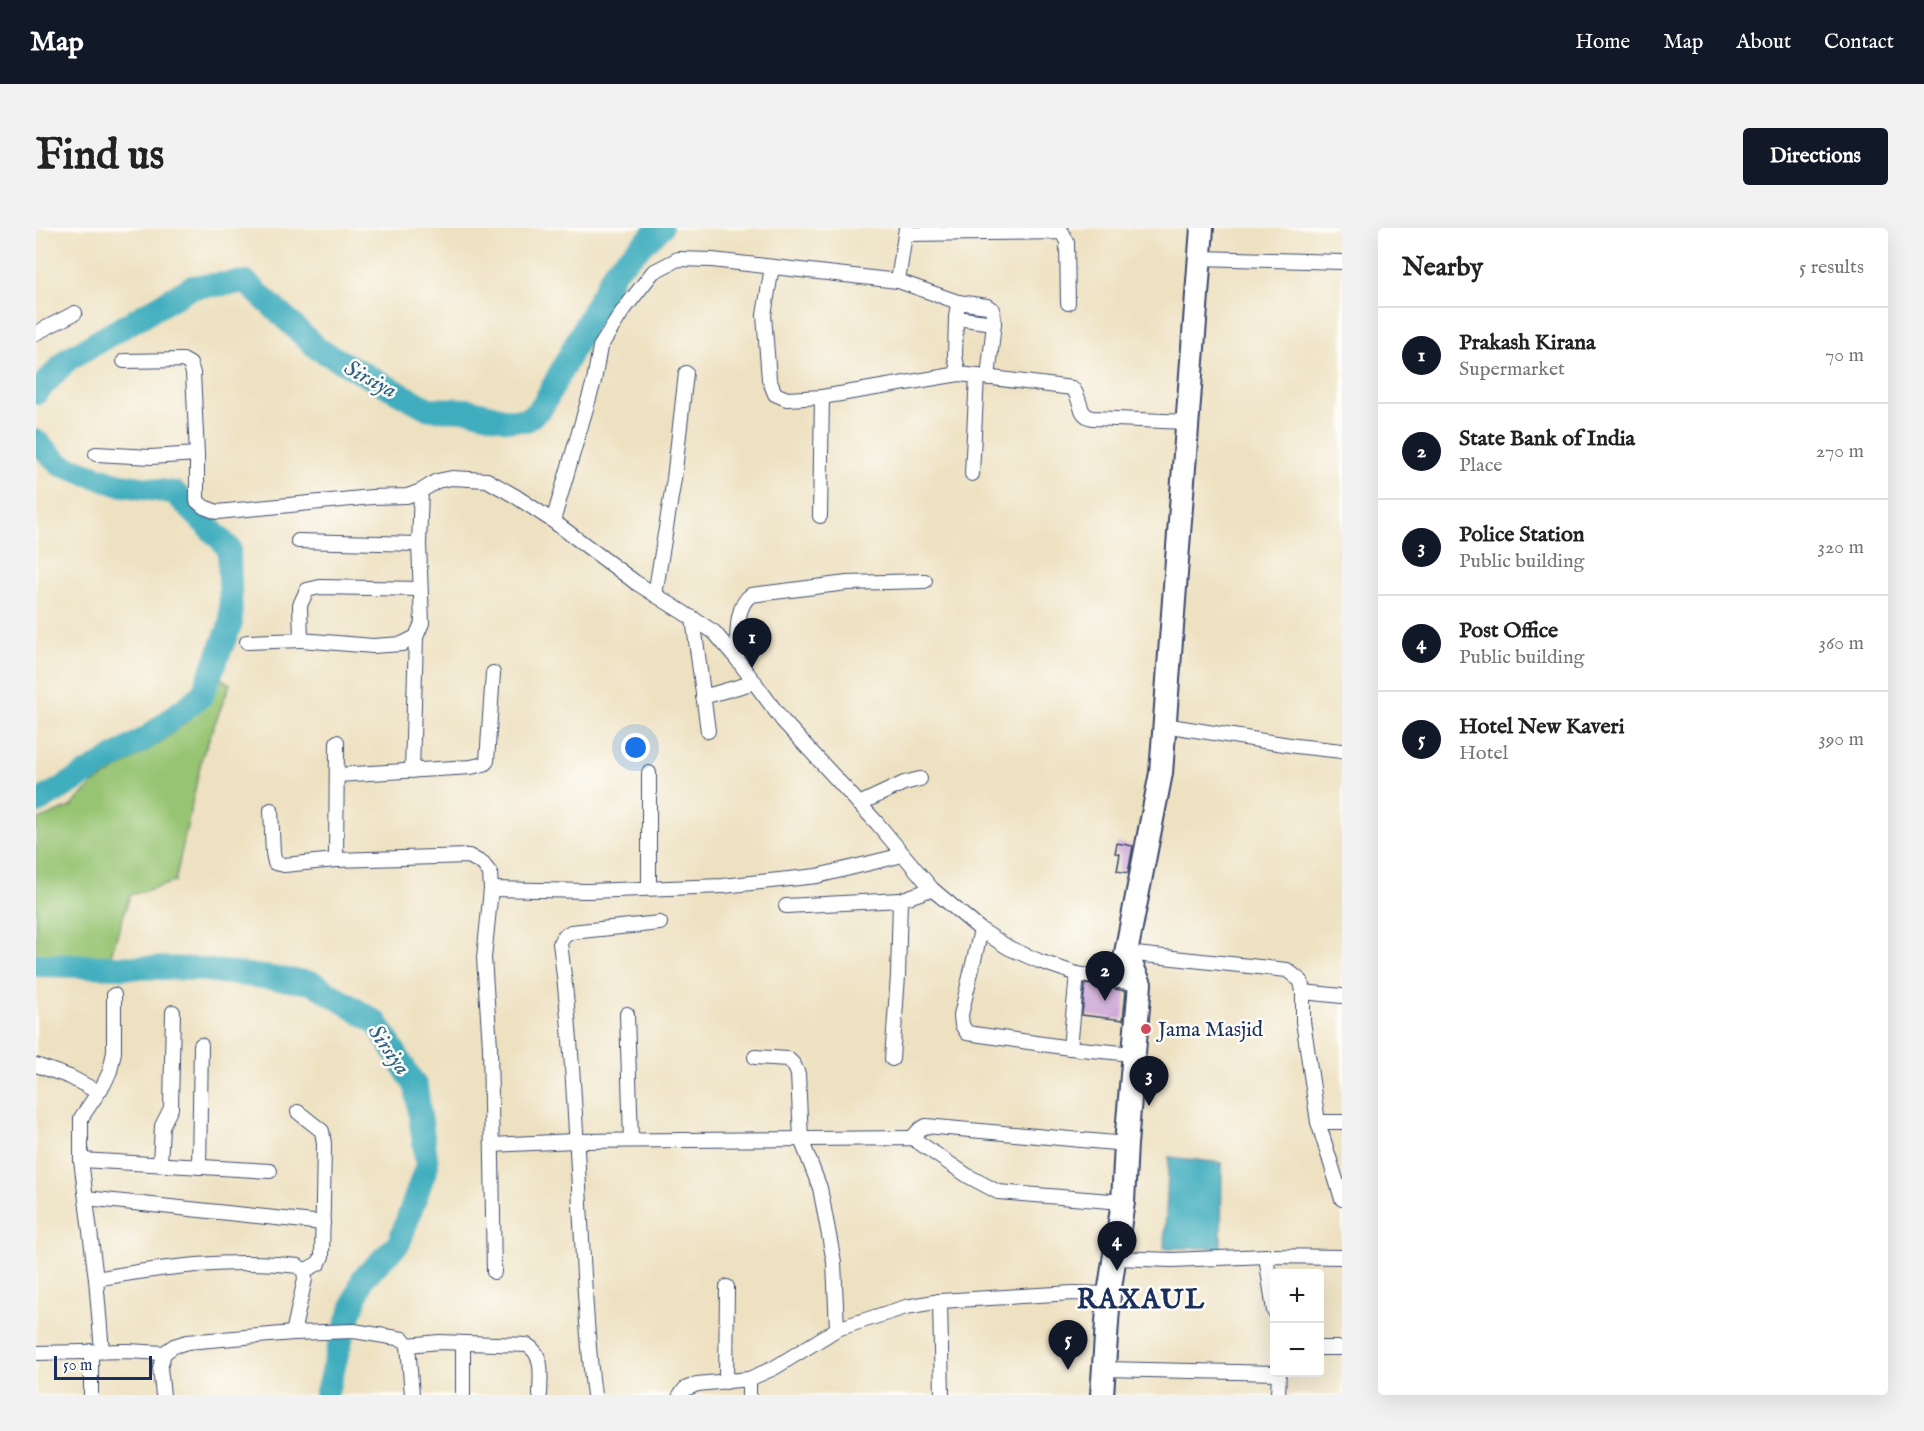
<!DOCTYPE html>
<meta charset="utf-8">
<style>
:root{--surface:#fff;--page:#f2f2f2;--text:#222;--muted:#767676;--line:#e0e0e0;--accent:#111827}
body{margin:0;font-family:"IM FELL English",serif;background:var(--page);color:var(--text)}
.controls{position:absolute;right:18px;bottom:18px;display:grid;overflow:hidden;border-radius:6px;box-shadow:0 6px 24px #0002}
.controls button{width:54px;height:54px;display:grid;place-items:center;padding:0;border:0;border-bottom:2px solid var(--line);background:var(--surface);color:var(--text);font:30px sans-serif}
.scale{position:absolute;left:18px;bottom:15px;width:98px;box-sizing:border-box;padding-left:6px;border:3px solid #1b2f5e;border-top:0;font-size:16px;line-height:21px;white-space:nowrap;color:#1b2f5e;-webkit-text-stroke:4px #fdfcf7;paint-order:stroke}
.you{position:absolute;left:600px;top:520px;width:21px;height:21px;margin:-15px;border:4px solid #fff;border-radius:50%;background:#1a73e8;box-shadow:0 0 0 9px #1a73e833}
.badge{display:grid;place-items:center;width:39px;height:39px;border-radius:50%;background:var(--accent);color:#fff;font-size:20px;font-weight:700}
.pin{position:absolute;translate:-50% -50px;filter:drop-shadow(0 2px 3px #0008)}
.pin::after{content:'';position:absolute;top:32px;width:21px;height:18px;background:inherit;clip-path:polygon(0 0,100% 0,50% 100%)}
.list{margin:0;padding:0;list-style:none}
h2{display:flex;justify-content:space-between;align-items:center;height:78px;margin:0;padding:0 24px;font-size:26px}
h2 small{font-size:20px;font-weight:400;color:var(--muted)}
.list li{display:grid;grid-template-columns:39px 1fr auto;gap:18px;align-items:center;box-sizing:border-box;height:96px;padding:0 24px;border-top:2px solid var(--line)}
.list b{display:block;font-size:22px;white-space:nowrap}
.list p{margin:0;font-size:20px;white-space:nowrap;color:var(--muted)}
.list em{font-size:20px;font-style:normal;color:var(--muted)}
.map{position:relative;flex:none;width:1306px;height:1167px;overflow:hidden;border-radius:6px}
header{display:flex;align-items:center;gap:36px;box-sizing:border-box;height:84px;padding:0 30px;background:var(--accent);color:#fff}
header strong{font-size:28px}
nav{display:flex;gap:33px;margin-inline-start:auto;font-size:21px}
.intro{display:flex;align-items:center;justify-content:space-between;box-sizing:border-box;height:144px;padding:0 36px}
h1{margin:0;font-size:42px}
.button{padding:15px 27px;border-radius:6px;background:var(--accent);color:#fff;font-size:21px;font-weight:700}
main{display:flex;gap:36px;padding:0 36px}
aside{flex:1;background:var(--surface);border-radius:6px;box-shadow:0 6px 24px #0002}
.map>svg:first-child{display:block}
.green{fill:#97c472;stroke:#597a68;stroke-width:1.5}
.water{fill:#40adbe;stroke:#2e6e8e;stroke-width:1.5}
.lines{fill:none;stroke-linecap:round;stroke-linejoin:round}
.river{stroke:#40adbe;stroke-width:24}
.building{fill:#cda7d8}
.street-casing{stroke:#3b4a6d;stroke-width:16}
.primary-casing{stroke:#3b4a6d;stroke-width:26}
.street{stroke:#fff;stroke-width:14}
.primary{stroke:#fff;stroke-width:22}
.poi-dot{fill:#d1495b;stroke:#fdfcf7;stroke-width:2}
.labels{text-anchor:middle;stroke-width:5;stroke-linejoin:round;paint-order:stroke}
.poi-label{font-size:21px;fill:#1b2f5e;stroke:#fdfcf7;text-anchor:start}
.water-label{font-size:22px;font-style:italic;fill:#2a6184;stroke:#fdfcf7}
.district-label{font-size:27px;font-weight:bold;letter-spacing:1.5px;fill:#1b2f5e;stroke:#fdfcf7}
</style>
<header>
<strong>Map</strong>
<nav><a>Home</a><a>Map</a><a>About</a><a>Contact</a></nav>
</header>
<div class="intro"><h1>Find us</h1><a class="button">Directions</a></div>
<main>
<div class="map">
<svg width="1306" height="1167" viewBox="0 0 1306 1167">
<rect width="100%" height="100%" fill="#fdfcf7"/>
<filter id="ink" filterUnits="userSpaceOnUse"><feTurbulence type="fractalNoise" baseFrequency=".0167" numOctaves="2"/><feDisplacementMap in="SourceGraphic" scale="12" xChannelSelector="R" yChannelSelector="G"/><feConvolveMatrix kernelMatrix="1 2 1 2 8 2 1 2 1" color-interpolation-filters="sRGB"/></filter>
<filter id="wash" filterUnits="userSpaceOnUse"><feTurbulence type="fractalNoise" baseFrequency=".008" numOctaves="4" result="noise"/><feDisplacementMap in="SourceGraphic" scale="24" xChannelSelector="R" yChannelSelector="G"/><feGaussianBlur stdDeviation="1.35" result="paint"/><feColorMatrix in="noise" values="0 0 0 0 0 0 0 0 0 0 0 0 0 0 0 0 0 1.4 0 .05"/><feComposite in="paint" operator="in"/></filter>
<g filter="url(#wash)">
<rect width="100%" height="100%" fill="#eee1c1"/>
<path class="green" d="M183,449l11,7 -28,73 -27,125 -45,13 -22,69 -28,7 -44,-5v-145l34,-14 23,-23 67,-41 30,-24z"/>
<path class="water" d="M1133,929l53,6 -1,85h-57z"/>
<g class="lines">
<g class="river">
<path d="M0,165l32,-34 124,-72 54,-5 72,67 111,60 40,1 39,10h19l15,-13 73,-137 46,-42"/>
<path d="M0,213l25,24 56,19 58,9 54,55 2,75 -29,72 -54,42 -112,66"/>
<path d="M0,737l161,4 116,14 64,40 39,64 11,78 -28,78 -36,35 -22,62 -15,55"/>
</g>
</g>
<g id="blocks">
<g class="building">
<path d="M1081,615l16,3 -5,27 -11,-2 3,-17 -5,-1z"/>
<path d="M1049,756l41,7 -3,29 -41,-5z"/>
</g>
</g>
</g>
<g filter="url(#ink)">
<use href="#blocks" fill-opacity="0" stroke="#3b4a6d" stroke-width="1.5"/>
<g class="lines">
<defs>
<g id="street">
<path d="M870,6l156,-2 5,10 1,61"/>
<path d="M1163,30l143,4"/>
<path d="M736,39l-8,48 5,64 6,15 12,5 35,-2 137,-23"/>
<path d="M862,53l8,-53"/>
<path d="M922,74l29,4 6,4 1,13 -6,55"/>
<path d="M920,90l-1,39 4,17 18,2 -5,98"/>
<path d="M0,105l39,-20"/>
<path d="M88,133l59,-1 7,4 3,9 4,81"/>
<path d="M941,148l95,12c10,9 5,27 20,30l95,4"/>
<path d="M60,226l55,3 46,-3v47l7,6 13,5 155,-15 35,-1 14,-5"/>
<path d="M784,288l2,-119"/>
<path d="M517,293l41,-140 6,-34 22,-35 31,-40 25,-13 34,1 186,21 60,21 -2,16 38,5"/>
<path d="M262,313l121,3"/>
<path d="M619,367l19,-116 12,-106"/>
<path d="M657,390l15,113"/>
<path d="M265,412l72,6 29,-2 14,-7 6,-14 -3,-79 2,-53 16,-10 15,-3 35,2 28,16 38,25 82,61 79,50 23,27 46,62 94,102 55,66 49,41 28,18 30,13 38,13 63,10"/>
<path d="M211,414l54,-2 -1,-35 7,-15 13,-3 100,2"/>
<path d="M701,431c1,-20 -3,-52 14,-64l96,-12 78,-2"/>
<path d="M667,469l52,-15"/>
<path d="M1128,497l132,21 46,5"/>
<path d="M376,543l4,-134"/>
<path d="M613,545v115"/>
<path d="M301,547l134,-8 13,-3 3,-3 6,-88"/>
<path d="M823,576l45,-21 16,-4"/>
<path d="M235,582l2,43 2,10 9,2 52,-5 133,-4 14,8 7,9 1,16 -7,69 6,88 4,226"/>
<path d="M300,632l1,-118"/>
<path d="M455,661l97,2 135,-5 94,-10 86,-21"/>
<path d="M750,678l114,-6 32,-11"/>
<path d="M945,702l-20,85 1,10 5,8 103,15 63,6"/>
<path d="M1090,725l161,17 14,11 2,11v29l15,101 24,77"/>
<path d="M1267,764l39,4"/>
<path d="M591,786l4,126"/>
<path d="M1034,820l7,-74"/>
<path d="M719,829l33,2 6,6 4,9 3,65 19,49 14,74 3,67"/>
<path d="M856,831l6,-83 2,-76"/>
<path d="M0,837l34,12 28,15"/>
<path d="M262,884l24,19 2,13 -2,112 -3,7 -15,8"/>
<path d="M1282,894h24"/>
<path d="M876,910l7,-8 7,-4 200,18"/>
<path d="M457,917l82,-4 337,-3 56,38 30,16 125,10"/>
<path d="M45,932l189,11"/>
<path d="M124,936l2,-38 9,-18 2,-96"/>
<path d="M163,939l2,-122"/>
<path d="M50,970l237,25"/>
<path d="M1230,1028l8,55"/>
<path d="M1080,1030l56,2 94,-4 76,1"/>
<path d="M60,1051l-15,-119v-42l23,-34 6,-13 4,-19v-57"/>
<path d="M904,1073l2,94"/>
<path d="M372,1117l31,-3 88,3c18,10 13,32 13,50"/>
<path d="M1284,1120h22"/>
<path d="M55,1123v44"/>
<path d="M66,1123l-6,-72c67,-12 135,-21 202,-13l6,5 1,8 -12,54"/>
<path d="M0,1125l91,-2 37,2"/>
<path d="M1068,1141l175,4"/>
<path d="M690,1154l1,-95"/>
<path d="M127,1167l-3,-27 4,-15 10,-7 13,-4 106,-9 61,-2 49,8 5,6 4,50"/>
<path d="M427,1167v-52"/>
<path d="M558,1167c-7,-52 -9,-103 -12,-155 -6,-99 -9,-198 -22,-297l3,-6 8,-5 89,-9"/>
<path d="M644,1167l5,-6 12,-5 52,-5 25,-11 63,-39 69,-22 34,-6 133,-8 36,1"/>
<path d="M713,1167v-16"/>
<path d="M1242,1167l1,-23"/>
</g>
<path id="primary" d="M1066,1167l7,-101 14,-92 3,-58 14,-160 -14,-31 35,-180 41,-545"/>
</defs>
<use href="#street" class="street-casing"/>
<use href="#primary" class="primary-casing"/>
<use href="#street" class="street"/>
<use href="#primary" class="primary"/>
</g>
</g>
<circle class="poi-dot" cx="1110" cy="801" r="6"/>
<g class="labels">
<g class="poi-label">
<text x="1122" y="808">Jama Masjid</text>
</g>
<g class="water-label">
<text transform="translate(335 150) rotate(28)" y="8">Sirsiya</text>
<text transform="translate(354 821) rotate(55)" y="8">Sirsiya</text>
</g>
<g class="district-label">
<text x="1105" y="1080">RAXAUL</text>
</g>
</g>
</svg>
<div class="controls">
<button>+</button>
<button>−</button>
</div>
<div class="scale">50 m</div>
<div class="you"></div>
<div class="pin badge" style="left:716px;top:440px">1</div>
<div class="pin badge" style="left:1069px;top:773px">2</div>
<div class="pin badge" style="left:1113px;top:878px">3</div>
<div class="pin badge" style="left:1081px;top:1043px">4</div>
<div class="pin badge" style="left:1032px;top:1142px">5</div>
</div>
<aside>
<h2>Nearby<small>5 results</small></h2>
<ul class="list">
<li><span class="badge">1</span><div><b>Prakash Kirana</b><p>Supermarket</p></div><em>70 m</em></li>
<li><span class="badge">2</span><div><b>State Bank of India</b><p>Place</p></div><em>270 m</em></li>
<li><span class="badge">3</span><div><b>Police Station</b><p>Public building</p></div><em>320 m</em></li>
<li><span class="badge">4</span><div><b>Post Office</b><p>Public building</p></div><em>360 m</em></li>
<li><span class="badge">5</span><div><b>Hotel New Kaveri</b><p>Hotel</p></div><em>390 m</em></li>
</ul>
</aside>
</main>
